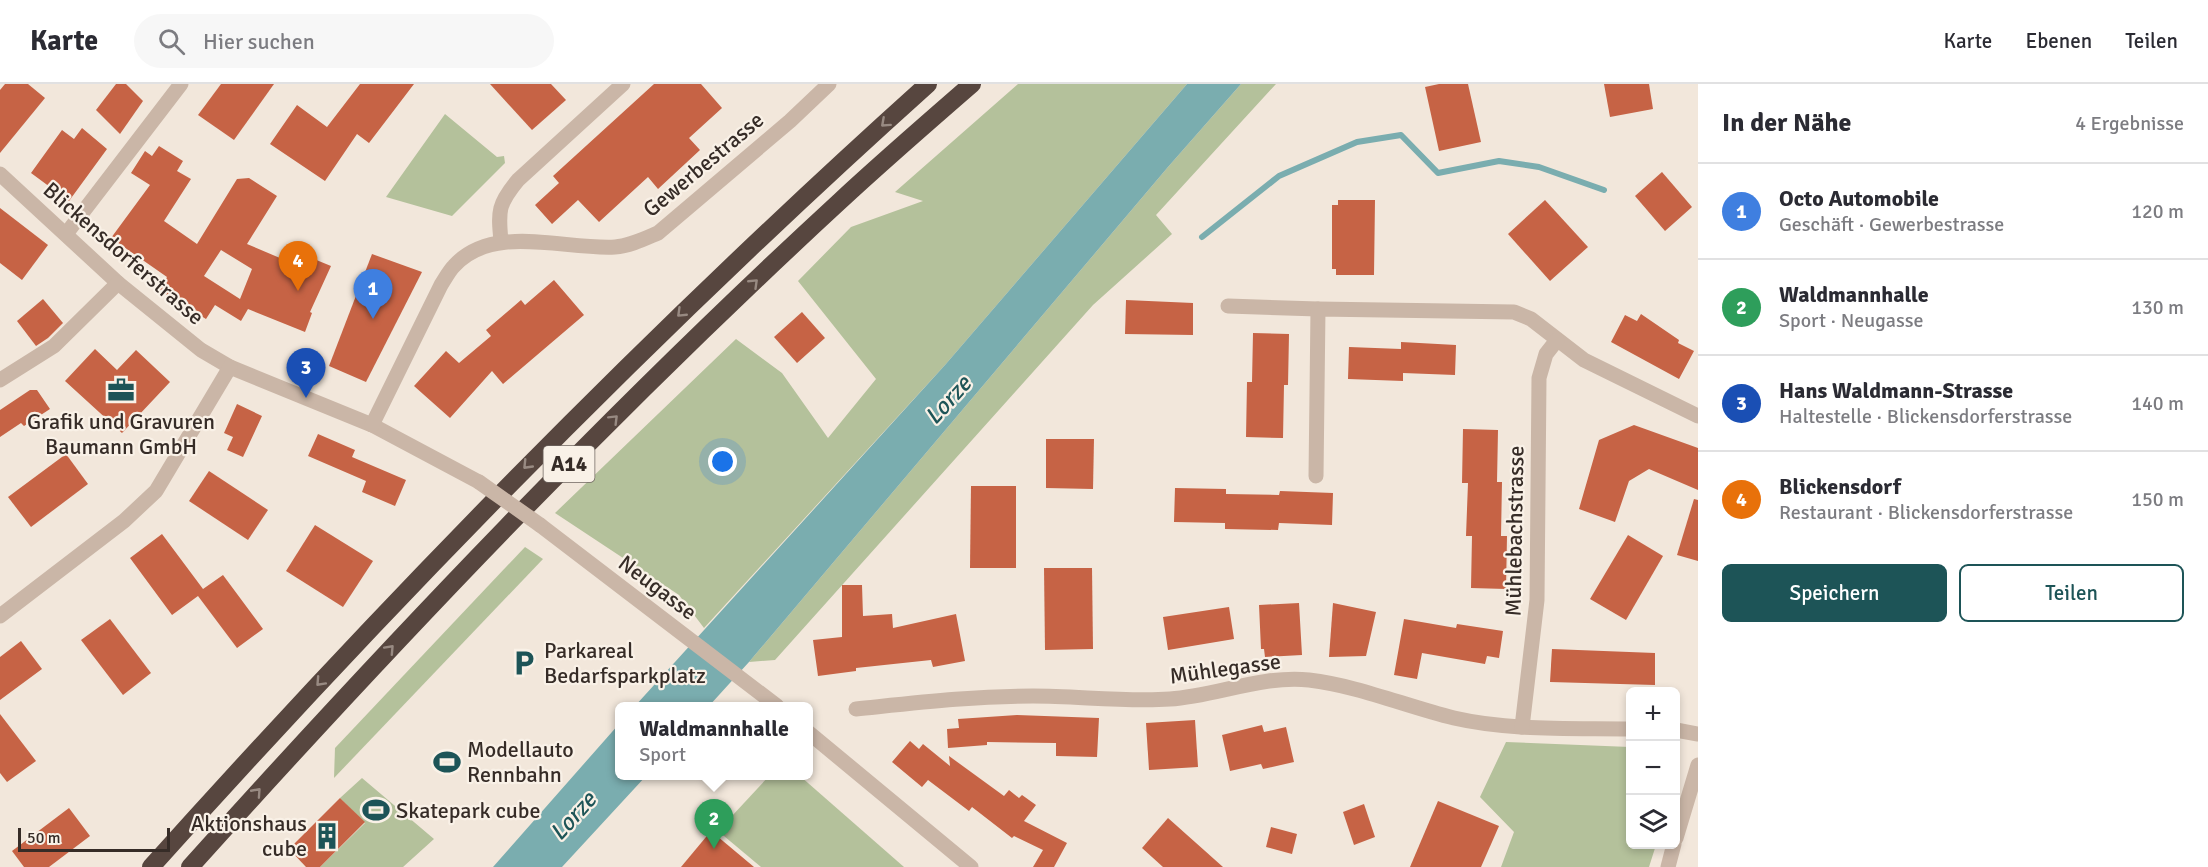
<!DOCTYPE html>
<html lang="de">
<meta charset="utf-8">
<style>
:root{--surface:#fff;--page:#f7f7f7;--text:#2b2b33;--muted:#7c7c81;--line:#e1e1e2;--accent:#1d5457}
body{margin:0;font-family:Signika,sans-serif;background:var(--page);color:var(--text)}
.controls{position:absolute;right:18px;bottom:18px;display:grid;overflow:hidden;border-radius:9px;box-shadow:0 3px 9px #0003}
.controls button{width:54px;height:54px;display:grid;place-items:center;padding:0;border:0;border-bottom:2px solid var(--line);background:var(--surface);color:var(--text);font:30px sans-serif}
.scale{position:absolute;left:18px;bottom:15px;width:152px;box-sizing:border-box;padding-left:6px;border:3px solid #362c27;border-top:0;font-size:16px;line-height:21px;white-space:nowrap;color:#362c27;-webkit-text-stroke:4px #f9f1e7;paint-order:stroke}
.you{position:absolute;left:723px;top:378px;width:21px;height:21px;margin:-15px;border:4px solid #fff;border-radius:50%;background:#1a73e8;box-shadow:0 0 0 9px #1a73e833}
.badge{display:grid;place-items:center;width:39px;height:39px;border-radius:50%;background:var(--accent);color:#fff;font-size:20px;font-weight:700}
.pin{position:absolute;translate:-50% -50px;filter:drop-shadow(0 2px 3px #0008)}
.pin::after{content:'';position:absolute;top:32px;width:21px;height:18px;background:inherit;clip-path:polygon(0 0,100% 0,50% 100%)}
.popup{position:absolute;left:615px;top:618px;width:198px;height:78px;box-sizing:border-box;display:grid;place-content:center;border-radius:9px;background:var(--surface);filter:drop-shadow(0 2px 4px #0005);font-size:20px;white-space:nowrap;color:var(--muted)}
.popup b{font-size:22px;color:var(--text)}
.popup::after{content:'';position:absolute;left:50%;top:100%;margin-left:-12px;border:12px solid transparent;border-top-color:var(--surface)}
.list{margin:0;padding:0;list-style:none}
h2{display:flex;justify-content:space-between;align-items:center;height:78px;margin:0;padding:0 24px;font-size:26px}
h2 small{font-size:20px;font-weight:400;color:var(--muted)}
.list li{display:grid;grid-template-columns:39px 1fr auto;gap:18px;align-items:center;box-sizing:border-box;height:96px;padding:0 24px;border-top:2px solid var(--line)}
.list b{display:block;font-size:22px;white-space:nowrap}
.list p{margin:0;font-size:20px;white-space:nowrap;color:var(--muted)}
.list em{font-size:20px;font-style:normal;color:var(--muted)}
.actions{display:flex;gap:12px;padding:18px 24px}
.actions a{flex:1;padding:14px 0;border:2px solid var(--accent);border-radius:9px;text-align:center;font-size:21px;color:var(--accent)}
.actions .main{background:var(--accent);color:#fff}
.icon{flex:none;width:33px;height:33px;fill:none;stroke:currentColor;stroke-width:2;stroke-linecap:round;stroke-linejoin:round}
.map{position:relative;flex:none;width:1698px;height:783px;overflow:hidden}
header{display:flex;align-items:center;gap:36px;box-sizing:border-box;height:84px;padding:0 30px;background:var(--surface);border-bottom:2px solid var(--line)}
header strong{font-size:28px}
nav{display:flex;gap:33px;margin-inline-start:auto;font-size:21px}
.search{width:420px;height:54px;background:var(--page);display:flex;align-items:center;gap:15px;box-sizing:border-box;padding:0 21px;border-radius:33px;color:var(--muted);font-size:22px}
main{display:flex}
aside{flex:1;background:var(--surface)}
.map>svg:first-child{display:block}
.green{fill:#b4c19b}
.water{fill:#7aadaf}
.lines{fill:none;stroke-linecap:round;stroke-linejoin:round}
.stream{stroke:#7aadaf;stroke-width:6}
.building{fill:#c66345;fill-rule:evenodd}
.minor{stroke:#cab6a7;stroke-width:15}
.highway{stroke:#57463f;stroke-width:18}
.minor-bridge{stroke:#cab6a7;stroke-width:15}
.oneway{stroke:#988a82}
.labels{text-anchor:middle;stroke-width:4.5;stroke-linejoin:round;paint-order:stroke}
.shield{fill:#f9f1e7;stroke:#706761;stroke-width:1.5}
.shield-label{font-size:21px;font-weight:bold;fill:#362c27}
.street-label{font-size:22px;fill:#362c27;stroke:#f9f1e7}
.poi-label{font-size:22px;fill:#362c27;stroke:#f9f1e7;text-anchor:start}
.water-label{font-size:24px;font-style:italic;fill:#1d5457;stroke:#f9f1e7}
</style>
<header>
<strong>Karte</strong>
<div class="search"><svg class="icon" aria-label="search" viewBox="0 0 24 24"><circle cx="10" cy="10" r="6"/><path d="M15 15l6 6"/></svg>Hier suchen</div>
<nav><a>Karte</a><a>Ebenen</a><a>Teilen</a></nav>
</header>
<main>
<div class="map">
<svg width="1698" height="783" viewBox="0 0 1698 783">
<rect width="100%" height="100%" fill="#f2e7db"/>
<g class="green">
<path d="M1018,0h169l-242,281 -241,263 -25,-33 -124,-82 181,-174 46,34 46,65 48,-59 -78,-98 53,-54 72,-26 -28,-9z"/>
<path d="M1241,0h35l-120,131 16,19 -79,71 -318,355 -26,2 419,-495z"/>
<path d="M445,30l52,43 7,-1 1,7 -53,53 -66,-19z"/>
<path d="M525,463l18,12 -209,219 1,-30z"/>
<path d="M1506,658l124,5v97l26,1 -7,22h-148l13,-35 -34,-35z"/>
<path d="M769,692h31l104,91h-143l-43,-36z"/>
<path d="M362,694l72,61 -31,28h-83l45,-44 -25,-25z"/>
</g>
<g class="water">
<path d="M1187,0h54l-73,83 -419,495 -40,44h-74l310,-341z"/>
<path d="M619,640l1,52h26l-84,91h-69z"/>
</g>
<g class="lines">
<path class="stream" d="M1202,153l77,-61 78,-34 44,-7 37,38 61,-12 40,6 65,23"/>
</g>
<g class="building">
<path d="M5,0h23l17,14 -45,55v-63z"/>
<path d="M116,0h10l17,17 -23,33 -24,-24z"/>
<path d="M221,0h53l-40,56 -36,-25z"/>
<path d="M360,0h54l-45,59 -12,-9 -32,47 -55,-37 27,-39 30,22z"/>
<path d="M490,0h61l15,16 -34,30z"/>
<path d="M654,0h47l21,24 -33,30 11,12 -42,39 -10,-12 -49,45 -21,-22 -26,24 -17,-19 24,-22 -6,-7z"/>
<path d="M1439,0h29l13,58 -42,9 -14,-64z"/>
<path d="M1604,0h45l4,25 -43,8z"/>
<path d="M82,44l25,21 -38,52 -38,-28 31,-43 12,9z"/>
<path d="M159,62l24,15 -6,10 14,8 -27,42 33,23 40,-65 12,-1 28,18 -30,48 40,17 5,-11 39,16 -21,46 2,1 -7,19 -57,-23 -7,12 -26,-16 -9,14 -47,-29 8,-13 -56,-39 39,-53 -19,-12 14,-22 7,5zM221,166l31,19 -12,30 -36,-23z"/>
<path d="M1662,88l30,35 -27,24 -30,-35z"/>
<path d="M1338,116h37l-1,75h-38v-6h-4v-64h6z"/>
<path d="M1545,116l43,47 -38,34 -42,-47z"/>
<path d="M0,124l48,37 -26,35 -22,-17z"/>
<path d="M372,170l50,18 -56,110 -37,-16z"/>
<path d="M554,196l30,35 -81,69 -11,-13 -42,47 -36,-32 32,-35 13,12 32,-27 -5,-6 35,-30 4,5z"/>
<path d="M43,215l20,24 -15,15 -12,8 -19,-25z"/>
<path d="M1126,216l67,3v32l-68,-1z"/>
<path d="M802,228l23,26 -28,25 -23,-26z"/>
<path d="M1641,230l38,26 -1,3 16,8 -15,28 -68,-37 14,-27 12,6z"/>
<path d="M1253,249l36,1 -1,51h-4l-1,53 -37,-1 1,-55h5z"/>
<path d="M1401,258l55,3 -1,30 -52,-2v8l-55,-2 1,-32 52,2z"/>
<path d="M95,265l22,21 19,-20 34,32 -48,51 -57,-52z"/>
<path d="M30,306h7l13,19 -26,17 -3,-3 -21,14v-27z"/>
<path d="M237,320l25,12 -19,41 -16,-7 6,-13 -9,-4z"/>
<path d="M1634,341l64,23v42l-49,-21 -20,12 -14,41 -36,-13 20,-69z"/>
<path d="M1463,345l35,1 -1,52h5l-1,54h6l-1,53 -35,-1 1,-52h-6l2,-53h-6z"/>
<path d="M318,350l37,16 -3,7 54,23 -11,26 -33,-14 4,-11 -58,-25z"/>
<path d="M1046,355h48l-1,50 -47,-1z"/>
<path d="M66,370l22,30 -57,43 -23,-30z"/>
<path d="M209,387l59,39 -20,30 -59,-39z"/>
<path d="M971,402h45v82h-46z"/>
<path d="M1175,404l51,1v5l53,1 1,-4 53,2 -1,32 -53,-2 -1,7 -53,-1v-6l-51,-1z"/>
<path d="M1694,415l4,1v61l-21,-6z"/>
<path d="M315,441l58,36 -30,46 -57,-36z"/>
<path d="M162,450l41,55 20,-14 40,54 -26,19 -39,-52 -26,19 -42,-57z"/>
<path d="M1628,451l35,21 -37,64 -36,-21z"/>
<path d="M1044,484h48l1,81 -48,1z"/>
<path d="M842,501h20l1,31 29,-2 1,14 63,-14 9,47 -32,6 -2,-7 -75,8v3l-38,5 -5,-36 29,-3z"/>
<path d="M1299,519l3,52 -37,2 -1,-8h-3l-2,-44z"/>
<path d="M1333,519l43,9 -10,44 -37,1z"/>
<path d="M1229,523l5,32 -66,11 -5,-33z"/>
<path d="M110,535l41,54 -28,22 -42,-55z"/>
<path d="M1404,535l52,9 1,-4 46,7 -4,27 -12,-2 -2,8 -63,-11 -5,26 -23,-4z"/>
<path d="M21,557l21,28 -42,31v-43z"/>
<path d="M1552,565l103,4v32l-105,-3z"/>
<path d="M0,630l36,47 -29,21 -7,-9z"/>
<path d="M1017,631l82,3 -2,39 -41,-1v-13l-69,-1v3l-39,3 -1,-19 12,-1 -1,-9z"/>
<path d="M1195,636l3,47 -49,3 -3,-47z"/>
<path d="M1262,641l2,7 22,-5 8,35 -31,7 -2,-5 -31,7 -8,-36z"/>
<path d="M910,657l9,8 4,-5 27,22 -1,-10 55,40 5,-6 10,8 3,-3 14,10 -12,16 43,22 -13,24h-21l10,-17 -29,-14 -2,2 -40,-31 -3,4 -41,-31 -6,7 -30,-25z"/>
<path d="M340,714l25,24 -45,45h-14l-17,-18z"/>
<path d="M1438,717l61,25 -18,41h-71z"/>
<path d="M1364,720l11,33 -21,8 -11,-33z"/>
<path d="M69,724l21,28 -41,31h-25l-12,-16z"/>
<path d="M1168,734l55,49h-60l-21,-19z"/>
<path d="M1271,743l26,7 -5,20 -26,-7z"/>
<path d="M711,747l43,36h-73z"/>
</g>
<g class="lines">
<g class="minor">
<path d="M0,90l118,109 83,67 29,17 142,58 107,57"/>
<path d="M66,150l115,-150"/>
<path d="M501,157c-3,-30 -3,-37 17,-61l105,-96"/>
<path d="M1228,222l90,3"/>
<path d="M0,296l54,-34 64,-63"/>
<path d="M372,341l69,-140c4,-6 8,-14 13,-19 39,-43 110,-16 161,-19 15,-1 29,-8 43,-14l132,-112 39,-37"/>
<path d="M1316,392l2,-167 196,3 17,7 53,41 114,56"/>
<path d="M540,441l237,181"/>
<path d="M0,532l124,-95 32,-30 74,-124"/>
<path d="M856,625c59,-6 118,-13 177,-13 45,0 92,6 137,3 46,-3 92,-24 139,-19 50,6 96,26 145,38 56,13 119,10 176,11"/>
<path d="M1522,643l15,-127 2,-222 7,-24 11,-14"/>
<path d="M1676,646l22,4"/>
<path d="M808,648l163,135"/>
<path d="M1676,754l22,-73"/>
<path d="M1668,783l6,-23"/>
</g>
<g class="highway">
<path d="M151,783c246,-274 503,-537 777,-783"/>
<path d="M190,783c207,-230 421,-455 649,-665 43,-40 88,-79 133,-118"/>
</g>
<path class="minor-bridge" d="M479,398l61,43"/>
</g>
<defs><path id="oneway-chevron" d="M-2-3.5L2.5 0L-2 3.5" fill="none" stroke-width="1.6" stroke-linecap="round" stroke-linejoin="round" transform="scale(1.5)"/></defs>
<g class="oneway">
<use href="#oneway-chevron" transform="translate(885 39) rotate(138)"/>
<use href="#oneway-chevron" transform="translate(754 199) rotate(-44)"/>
<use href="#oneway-chevron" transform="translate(681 229) rotate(136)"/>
<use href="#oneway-chevron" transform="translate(614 335) rotate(-45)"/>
<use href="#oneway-chevron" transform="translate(527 381) rotate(134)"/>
<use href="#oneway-chevron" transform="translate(390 565) rotate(-47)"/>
<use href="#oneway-chevron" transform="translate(320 598) rotate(133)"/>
<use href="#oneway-chevron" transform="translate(257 708) rotate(-48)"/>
</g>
<defs>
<symbol id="office-bare" viewBox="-9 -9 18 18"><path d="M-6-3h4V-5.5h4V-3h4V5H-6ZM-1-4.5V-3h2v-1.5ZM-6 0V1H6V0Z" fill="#1d5457" stroke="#f9f1e7" stroke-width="2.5" paint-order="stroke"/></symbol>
<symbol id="parking-bare" viewBox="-9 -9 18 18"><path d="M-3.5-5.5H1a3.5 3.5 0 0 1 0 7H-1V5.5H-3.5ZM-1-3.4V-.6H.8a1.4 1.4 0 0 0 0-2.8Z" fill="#1d5457" stroke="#f9f1e7" stroke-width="2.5" paint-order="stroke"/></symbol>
<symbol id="stadium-bare" viewBox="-9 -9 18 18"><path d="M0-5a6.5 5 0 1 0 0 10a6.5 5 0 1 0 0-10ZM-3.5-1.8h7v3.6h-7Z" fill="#1d5457" stroke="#f9f1e7" stroke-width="2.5" paint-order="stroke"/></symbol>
<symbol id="building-bare" viewBox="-9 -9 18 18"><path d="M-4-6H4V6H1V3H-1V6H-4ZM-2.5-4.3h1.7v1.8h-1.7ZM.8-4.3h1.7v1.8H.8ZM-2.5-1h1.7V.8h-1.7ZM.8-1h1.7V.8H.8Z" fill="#1d5457" stroke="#f9f1e7" stroke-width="2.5" paint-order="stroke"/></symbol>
</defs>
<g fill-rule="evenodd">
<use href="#office-bare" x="102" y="287" width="38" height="38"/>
<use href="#parking-bare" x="505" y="560" width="38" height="38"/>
<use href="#stadium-bare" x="428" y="659" width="38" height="38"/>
<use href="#stadium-bare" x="357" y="707" width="38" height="38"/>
<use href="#building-bare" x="308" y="733" width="38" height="38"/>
</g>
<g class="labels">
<rect class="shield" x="543.5" y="362" width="51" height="36" rx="4.5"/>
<g class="shield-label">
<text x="569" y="387">A14</text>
</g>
<g class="street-label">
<text transform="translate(703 80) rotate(-40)" y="8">Gewerbestrasse</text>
<text transform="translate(124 169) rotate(41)" y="8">Blickensdorferstrasse</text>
<text transform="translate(1514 447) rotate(-89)" y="8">Mühlebachstrasse</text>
<text transform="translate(658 503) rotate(37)" y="8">Neugasse</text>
<text transform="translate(1225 584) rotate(-8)" y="8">Mühlegasse</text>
</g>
<g class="poi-label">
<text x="121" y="345" text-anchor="middle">Grafik und Gravuren<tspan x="121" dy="25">Baumann GmbH</tspan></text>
<text x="544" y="574">Parkareal<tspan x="544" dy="25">Bedarfsparkplatz</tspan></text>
<text x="467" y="673">Modellauto<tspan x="467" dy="25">Rennbahn</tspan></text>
<text x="396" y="734">Skatepark cube</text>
<text x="307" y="747" text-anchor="end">Aktionshaus<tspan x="307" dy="25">cube</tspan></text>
</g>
<g class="water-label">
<text transform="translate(948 316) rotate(-48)" y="8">Lorze</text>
<text transform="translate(573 732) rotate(-48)" y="8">Lorze</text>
</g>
</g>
</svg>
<div class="controls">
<button>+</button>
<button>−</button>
<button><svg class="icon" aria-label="layers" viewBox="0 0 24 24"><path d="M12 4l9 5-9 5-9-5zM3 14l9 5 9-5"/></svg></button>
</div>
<div class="scale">50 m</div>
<div class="you"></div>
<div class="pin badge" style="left:373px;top:235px;background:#3f7fe0">1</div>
<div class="pin badge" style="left:714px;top:765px;background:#2e9e5b">2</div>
<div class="popup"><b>Waldmannhalle</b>Sport</div>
<div class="pin badge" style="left:306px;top:314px;background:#1a4fb4">3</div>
<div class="pin badge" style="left:298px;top:207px;background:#e8710a">4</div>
</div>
<aside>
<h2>In der Nähe<small>4 Ergebnisse</small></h2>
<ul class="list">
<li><span class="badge" style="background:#3f7fe0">1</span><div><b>Octo Automobile</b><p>Geschäft · Gewerbestrasse</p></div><em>120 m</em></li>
<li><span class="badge" style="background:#2e9e5b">2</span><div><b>Waldmannhalle</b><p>Sport · Neugasse</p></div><em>130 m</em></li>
<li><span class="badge" style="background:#1a4fb4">3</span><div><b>Hans Waldmann-Strasse</b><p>Haltestelle · Blickensdorferstrasse</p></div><em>140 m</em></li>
<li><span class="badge" style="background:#e8710a">4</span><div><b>Blickensdorf</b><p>Restaurant · Blickensdorferstrasse</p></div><em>150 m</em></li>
</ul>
<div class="actions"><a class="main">Speichern</a><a>Teilen</a></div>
</aside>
</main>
